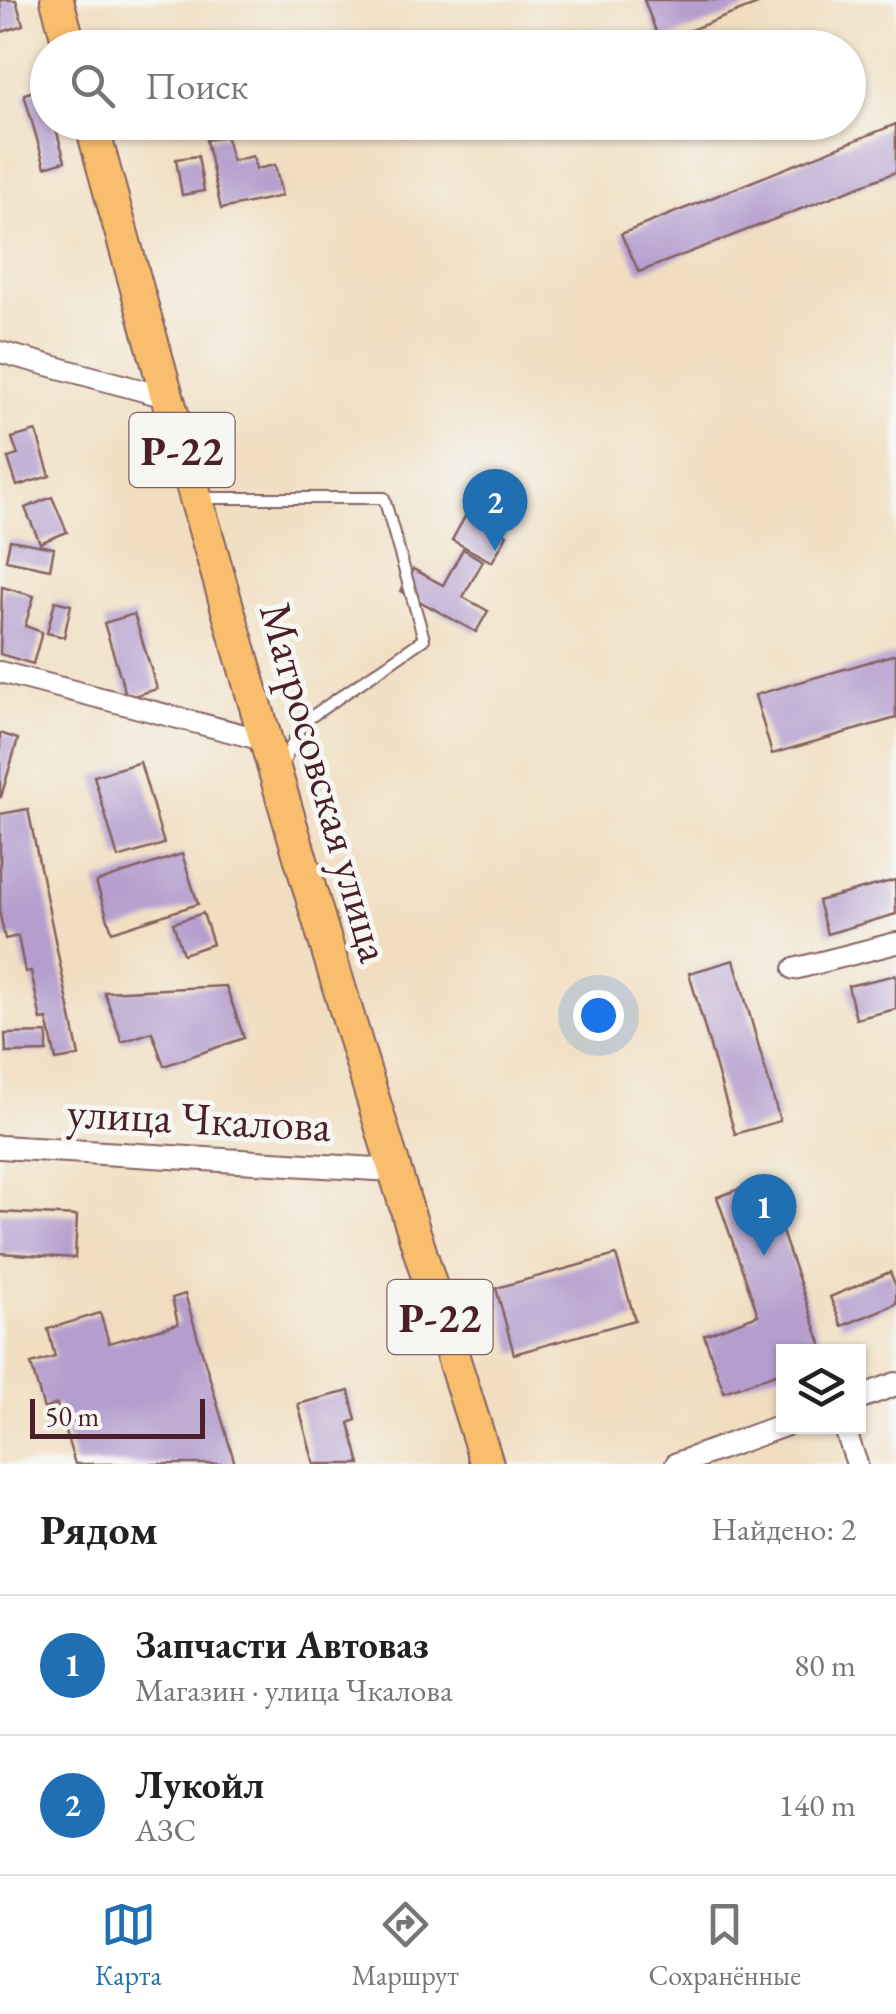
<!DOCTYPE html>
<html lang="ru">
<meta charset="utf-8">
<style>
:root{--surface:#fff;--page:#f6f6f6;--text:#222;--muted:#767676;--line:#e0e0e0;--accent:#1f6fb2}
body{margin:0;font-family:"EB Garamond",serif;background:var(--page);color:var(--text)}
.controls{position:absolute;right:30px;bottom:30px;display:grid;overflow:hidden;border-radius:0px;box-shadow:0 2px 8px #0004}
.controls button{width:90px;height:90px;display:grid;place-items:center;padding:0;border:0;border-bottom:2px solid var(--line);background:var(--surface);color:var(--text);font:50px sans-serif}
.scale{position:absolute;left:30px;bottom:25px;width:175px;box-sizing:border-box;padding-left:10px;border:5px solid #4a1f2b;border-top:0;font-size:28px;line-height:35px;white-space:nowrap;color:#4a1f2b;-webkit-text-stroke:8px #f6f6f2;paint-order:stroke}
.you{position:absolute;left:598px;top:1015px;width:35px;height:35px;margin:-25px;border:8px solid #fff;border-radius:50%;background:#1a73e8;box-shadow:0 0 0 15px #1a73e833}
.badge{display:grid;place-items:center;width:65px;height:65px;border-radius:50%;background:var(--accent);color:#fff;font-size:32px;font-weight:700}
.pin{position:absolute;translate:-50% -82px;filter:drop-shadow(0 2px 5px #0008)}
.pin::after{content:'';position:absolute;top:52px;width:35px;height:30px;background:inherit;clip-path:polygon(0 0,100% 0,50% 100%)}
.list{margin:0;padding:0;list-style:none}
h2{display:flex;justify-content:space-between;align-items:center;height:130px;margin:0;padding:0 40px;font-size:42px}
h2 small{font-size:32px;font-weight:400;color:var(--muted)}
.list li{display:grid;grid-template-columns:65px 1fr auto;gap:30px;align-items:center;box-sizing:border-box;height:140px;padding:0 40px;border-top:2px solid var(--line)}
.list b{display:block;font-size:38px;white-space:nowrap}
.list p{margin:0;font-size:32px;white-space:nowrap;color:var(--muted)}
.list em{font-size:32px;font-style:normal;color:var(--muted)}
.icon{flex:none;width:55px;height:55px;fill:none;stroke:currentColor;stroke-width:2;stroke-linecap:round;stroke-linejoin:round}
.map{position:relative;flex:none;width:896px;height:1464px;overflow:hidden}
.search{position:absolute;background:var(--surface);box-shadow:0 2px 8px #0004;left:30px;right:30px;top:30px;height:110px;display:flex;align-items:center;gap:25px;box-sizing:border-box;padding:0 35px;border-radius:55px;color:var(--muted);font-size:38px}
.sheet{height:410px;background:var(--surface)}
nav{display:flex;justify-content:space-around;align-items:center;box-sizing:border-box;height:140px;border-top:2px solid var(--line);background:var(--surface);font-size:28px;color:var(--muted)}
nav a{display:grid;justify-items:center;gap:5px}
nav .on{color:var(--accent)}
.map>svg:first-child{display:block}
.building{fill:#b59dce}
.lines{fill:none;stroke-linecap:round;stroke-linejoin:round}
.service-casing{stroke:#846260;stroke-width:14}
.minor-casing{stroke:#846260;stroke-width:24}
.tertiary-casing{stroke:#846260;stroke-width:26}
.trunk-casing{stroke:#846260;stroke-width:36}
.service{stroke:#fff;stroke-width:10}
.minor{stroke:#fff;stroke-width:20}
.tertiary{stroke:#fff;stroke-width:22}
.trunk{stroke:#f9be6d;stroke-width:32}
.labels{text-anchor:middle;stroke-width:10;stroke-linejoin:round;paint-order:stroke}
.shield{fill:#f6f6f2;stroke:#7e6067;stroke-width:2.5}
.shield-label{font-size:42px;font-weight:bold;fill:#4a1f2b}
.street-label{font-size:45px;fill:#4a1f2b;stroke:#f6f6f2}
</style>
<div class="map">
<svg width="896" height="1464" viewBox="0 0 896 1464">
<rect width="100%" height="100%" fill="#f6f6f2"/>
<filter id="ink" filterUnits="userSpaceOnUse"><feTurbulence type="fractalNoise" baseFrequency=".01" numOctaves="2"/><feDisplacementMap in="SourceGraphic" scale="20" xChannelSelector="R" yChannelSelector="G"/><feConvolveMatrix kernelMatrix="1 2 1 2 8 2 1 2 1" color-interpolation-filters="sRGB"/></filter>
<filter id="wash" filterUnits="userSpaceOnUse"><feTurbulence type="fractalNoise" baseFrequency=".0048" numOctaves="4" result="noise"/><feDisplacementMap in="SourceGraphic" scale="40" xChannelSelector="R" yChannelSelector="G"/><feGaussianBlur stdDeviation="2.25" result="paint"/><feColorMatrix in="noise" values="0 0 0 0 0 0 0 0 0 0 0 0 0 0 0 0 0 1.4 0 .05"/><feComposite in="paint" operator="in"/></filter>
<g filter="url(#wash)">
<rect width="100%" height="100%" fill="#f1dec1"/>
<g id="blocks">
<g class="building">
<path d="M0,0h16l7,25 -21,7z"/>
<path d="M644,0h124l-108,42z"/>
<path d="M44,88l4,34h6l11,39 -20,6 -21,-73z"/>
<path d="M896,124v48l-257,100 -18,-38z"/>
<path d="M226,136l6,25 21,-5 3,13 19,-4 7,31 -61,13 -15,-69z"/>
<path d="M198,156l6,35 -22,4 -6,-36z"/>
<path d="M36,431l14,45 -33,10 -9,-28 10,-3 -6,-17z"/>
<path d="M52,497l15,35 -27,11 -15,-35z"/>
<path d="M467,513l40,22 -15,27 -40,-22z"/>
<path d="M10,540l44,8 -4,21 -44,-9z"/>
<path d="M463,549l20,12 -20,36 25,14 -12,21 -75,-41 12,-22 30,16z"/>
<path d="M2,587l32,9 -9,30 17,6 -9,32 -33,-10z"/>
<path d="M55,601l16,4 -7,32 -17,-4z"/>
<path d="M134,614l23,75 -30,9 -23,-75z"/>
<path d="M896,654v64l-124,36 -17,-59z"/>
<path d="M0,733l18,6 -17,58h-1z"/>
<path d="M140,762l24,82 -46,14 -24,-82z"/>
<path d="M28,809l51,247 -23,4 -9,-41 -6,1 -10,-49 -6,1 -7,-36 -13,3 -5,-24v-101z"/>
<path d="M182,854l16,50 -86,28 -16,-50z"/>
<path d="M895,880l1,34 -69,20 -9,-33z"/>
<path d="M203,913l10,31 -30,10 -10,-31z"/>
<path d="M734,960l46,161 -45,13 -46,-161z"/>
<path d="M896,975v34l-40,10 -8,-33z"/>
<path d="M226,986l18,52 -80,28 -12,-34 -30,10 -18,-50z"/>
<path d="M47,1033v19l-41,1 -1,-19z"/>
<path d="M764,1180l60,172h-40v19l-60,21 -20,-57 54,-20 -41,-118z"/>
<path d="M0,1212l77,4 -2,42 -75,-5z"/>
<path d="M616,1255l19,65 -121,34 -18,-66z"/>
<path d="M890,1272l6,14v18l-54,22 -12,-29z"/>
<path d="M185,1294l50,170h-160l-18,-60 -13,5 -13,-45 24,-7 -7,-28 52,-16 9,30 69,-19 -6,-26z"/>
<path d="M349,1391l7,29 -7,3 11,41h-46l-16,-60z"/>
</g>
</g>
</g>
<g filter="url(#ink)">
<use href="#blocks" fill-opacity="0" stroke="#846260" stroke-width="2.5"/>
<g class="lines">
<defs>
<path id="service" d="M202,498h182l40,141 -122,84 -20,43"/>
<g id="minor">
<path d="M0,352l166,45"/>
<path d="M0,672l267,69"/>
<path d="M794,969l102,-26"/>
<path d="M844,1426l13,38"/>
</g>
<g id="tertiary">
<path d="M0,1147l393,23"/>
<path d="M858,1398l38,-14"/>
<path d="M677,1464l107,-39"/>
</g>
<g id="trunk">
<path d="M57,0l13,48"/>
<path d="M91,122c123,450 254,898 396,1342"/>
</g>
</defs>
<use href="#service" class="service-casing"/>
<use href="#minor" class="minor-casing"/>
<use href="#tertiary" class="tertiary-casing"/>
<use href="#trunk" class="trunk-casing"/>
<use href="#service" class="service"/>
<use href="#minor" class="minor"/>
<use href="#tertiary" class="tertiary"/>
<use href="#trunk" class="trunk"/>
</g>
</g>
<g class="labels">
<g class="shield">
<rect x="129.5" y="413" width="105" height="74" rx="8"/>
<rect x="387.5" y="1280" width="105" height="74" rx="8"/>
</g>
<g class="shield-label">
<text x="182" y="465">Р-22</text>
<text x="440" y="1332">Р-22</text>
</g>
<g class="street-label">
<text transform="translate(326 782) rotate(74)" y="16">Матросовская улица</text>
<text transform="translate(199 1118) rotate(3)" y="16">улица Чкалова</text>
</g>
</g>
</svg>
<div class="controls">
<button><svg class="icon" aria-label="layers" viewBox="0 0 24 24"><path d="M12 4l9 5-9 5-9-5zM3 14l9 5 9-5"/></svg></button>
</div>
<div class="scale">50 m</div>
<div class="you"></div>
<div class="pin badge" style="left:764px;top:1256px">1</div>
<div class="pin badge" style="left:495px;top:551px">2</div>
<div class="search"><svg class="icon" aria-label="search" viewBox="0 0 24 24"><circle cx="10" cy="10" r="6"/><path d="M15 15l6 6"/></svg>Поиск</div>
</div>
<section class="sheet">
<h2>Рядом<small>Найдено: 2</small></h2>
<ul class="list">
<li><span class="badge">1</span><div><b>Запчасти Автоваз</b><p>Магазин · улица Чкалова</p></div><em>80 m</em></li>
<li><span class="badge">2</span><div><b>Лукойл</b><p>АЗС</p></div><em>140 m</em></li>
</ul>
</section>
<nav>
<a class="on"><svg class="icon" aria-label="map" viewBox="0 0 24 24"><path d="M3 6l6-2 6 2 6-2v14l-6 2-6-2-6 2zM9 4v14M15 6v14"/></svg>Карта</a>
<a><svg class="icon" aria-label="directions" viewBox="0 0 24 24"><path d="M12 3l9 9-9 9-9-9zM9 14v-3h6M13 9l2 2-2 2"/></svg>Маршрут</a>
<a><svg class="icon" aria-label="saved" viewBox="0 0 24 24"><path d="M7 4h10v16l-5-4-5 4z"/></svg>Сохранённые</a>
</nav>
